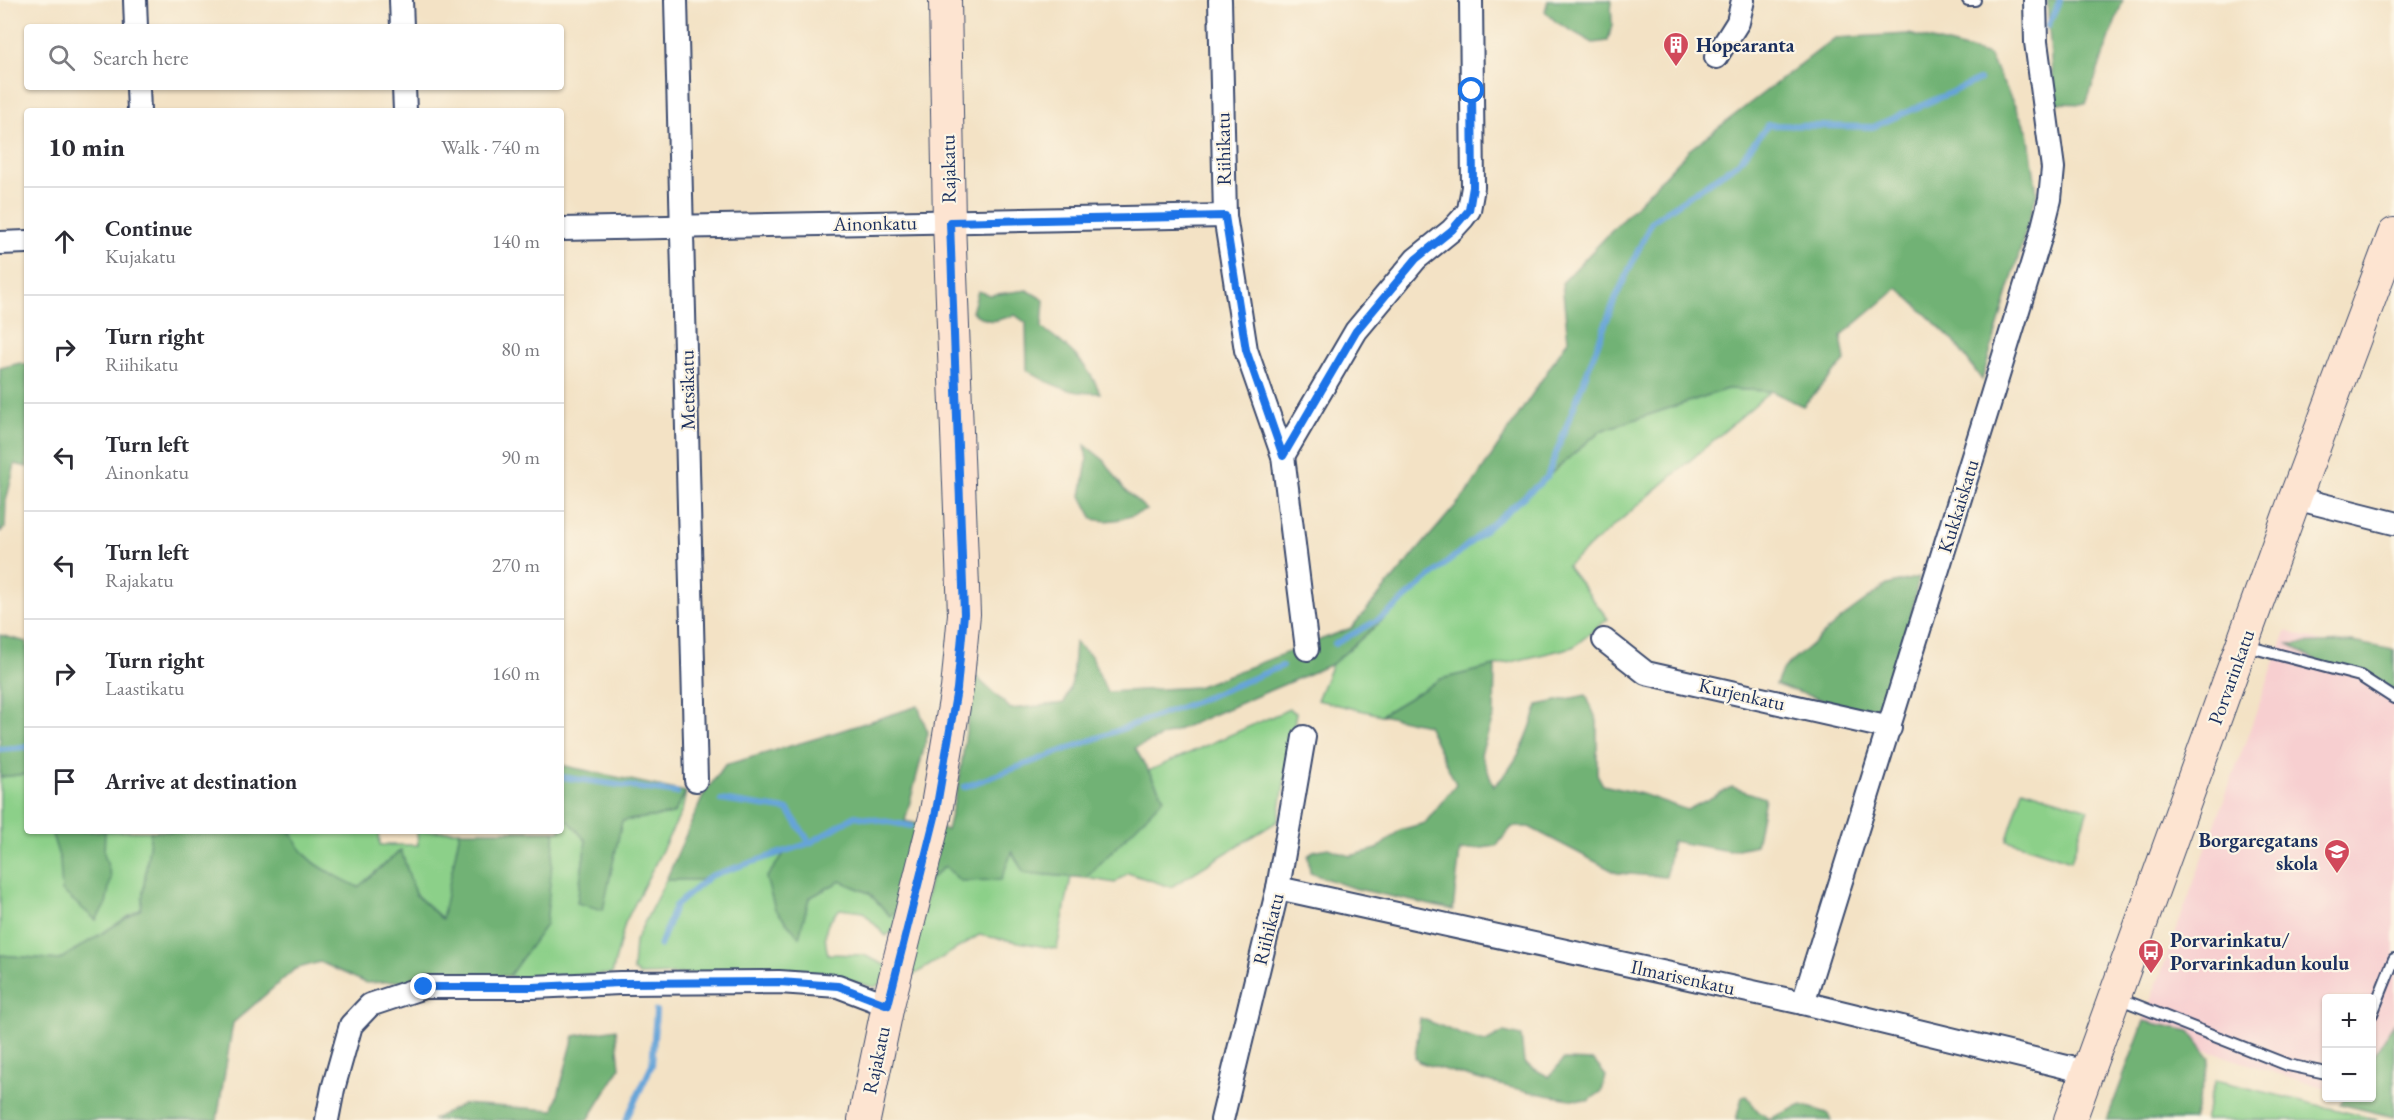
<!DOCTYPE html>
<meta charset="utf-8">
<style>
:root{--surface:#fff;--page:#f7f7f7;--text:#2b2b33;--muted:#7c7c81;--line:#e1e1e2}
body{margin:0;font-family:"EB Garamond",serif;background:var(--page);color:var(--text)}
.controls{position:absolute;right:18px;bottom:18px;display:grid;overflow:hidden;border-radius:6px;box-shadow:0 2px 4px #0004}
.controls button{width:54px;height:54px;display:grid;place-items:center;padding:0;border:0;border-bottom:2px solid var(--line);background:var(--surface);color:var(--text);font:30px sans-serif}
.stop{position:absolute;width:18px;height:18px;margin:-14px;border:4px solid #1a73e8;border-radius:50%;background:#fff}
.stop.end{background:#1a73e8;border-color:#fff;box-shadow:0 2px 6px #0008}
.list{margin:0;padding:0;list-style:none}
h2{display:flex;justify-content:space-between;align-items:center;height:78px;margin:0;padding:0 24px;font-size:26px}
h2 small{font-size:20px;font-weight:400;color:var(--muted)}
.list li{display:grid;grid-template-columns:39px 1fr auto;gap:18px;align-items:center;box-sizing:border-box;height:108px;padding:0 24px;border-top:2px solid var(--line)}
.list b{display:block;font-size:22px;white-space:nowrap}
.list p{margin:0;font-size:20px;white-space:nowrap;color:var(--muted)}
.list em{font-size:20px;font-style:normal;color:var(--muted)}
.icon{flex:none;width:33px;height:33px;fill:none;stroke:currentColor;stroke-width:2;stroke-linecap:round;stroke-linejoin:round}
.map{position:relative;flex:none;width:2394px;height:1120px;overflow:hidden}
.search{position:absolute;background:var(--surface);box-shadow:0 2px 4px #0004;left:24px;top:24px;width:540px;height:66px;display:flex;align-items:center;gap:15px;box-sizing:border-box;padding:0 21px;border-radius:6px;color:var(--muted);font-size:22px}
.panel{position:absolute;background:var(--surface);box-shadow:0 2px 4px #0004;left:24px;top:108px;width:540px;height:726px;border-radius:6px}
.map>svg:first-child{display:block}
.built{fill:#f7cfd0}
.green{fill:#8cd089;stroke:#548074;stroke-width:1.5}
.forest{fill:#71b275;stroke:#46706a;stroke-width:1.5}
.lines{fill:none;stroke-linecap:round;stroke-linejoin:round}
.stream{stroke:#66a4d8;stroke-width:6}
.lane-casing{stroke:#3b4a6d;stroke-width:14}
.street-casing{stroke:#3b4a6d;stroke-width:26}
.secondary-casing{stroke:#3b4a6d;stroke-width:34}
.lane{stroke:#fff;stroke-width:10}
.street{stroke:#fff;stroke-width:22}
.secondary{stroke:#fde4d1;stroke-width:32}
.route{stroke:#1a73e8;stroke-width:8}
.labels{text-anchor:middle;stroke-width:4.5;stroke-linejoin:round;paint-order:stroke}
.poi-label{font-size:20px;font-weight:bold;fill:#1b2f5e;stroke:#fcf5e5;text-anchor:start}
.street-label{font-size:20px;fill:#1b2f5e;stroke:#fcf5e5}
</style>
<div class="map">
<svg width="2394" height="1120" viewBox="0 0 2394 1120">
<rect width="100%" height="100%" fill="#fcf5e5"/>
<filter id="ink" filterUnits="userSpaceOnUse"><feTurbulence type="fractalNoise" baseFrequency=".0167" numOctaves="2"/><feDisplacementMap in="SourceGraphic" scale="12" xChannelSelector="R" yChannelSelector="G"/><feConvolveMatrix kernelMatrix="1 2 1 2 8 2 1 2 1" color-interpolation-filters="sRGB"/></filter>
<filter id="wash" filterUnits="userSpaceOnUse"><feTurbulence type="fractalNoise" baseFrequency=".008" numOctaves="4" result="noise"/><feDisplacementMap in="SourceGraphic" scale="24" xChannelSelector="R" yChannelSelector="G"/><feGaussianBlur stdDeviation="1.35" result="paint"/><feColorMatrix in="noise" values="0 0 0 0 0 0 0 0 0 0 0 0 0 0 0 0 0 1.4 0 .05"/><feComposite in="paint" operator="in"/></filter>
<g filter="url(#wash)">
<rect width="100%" height="100%" fill="#f3e2c5"/>
<path class="built" d="M2286,631l108,33v447l-22,-13v-100h-46v91l-186,-60z"/>
<g class="green">
<path d="M1727,389l44,2 -204,175 41,53 -35,28 -132,32 -60,36 -64,-15 15,-36 268,-233z"/>
<path d="M1289,709l7,4 -18,108 -107,66 -43,-14 -13,10 -29,-5 77,-80 -15,-27z"/>
<path d="M27,774v57h124l-10,78 -82,51 -59,-5v-178z"/>
<path d="M2023,789l65,20 -17,52 -64,-21z"/>
<path d="M686,792l-4,19 -57,112 -13,51 -97,4 -6,-2 36,-51 10,-94h6v-9l8,-1 17,20 -9,62 45,-82 51,-7z"/>
<path d="M291,831h88l1,14h38l-1,-14h43l-17,88 -28,-25 -14,-44 -43,38c-28,-16 -55,-25 -67,-57z"/>
<path d="M1012,852l12,21 47,4 -14,72 -78,-14 -70,43 21,-98 15,-14z"/>
<path d="M785,853l14,83 10,-38 31,-17 29,12 21,23 12,-11 -8,25 -8,6 -23,-24 -23,-3c-16,14 -17,26 -12,45l36,1 23,11 -3,15 -9,6 -72,-16 -164,4 -6,-5 2,-29 31,-61h33z"/>
<path d="M2216,1080l162,40h-174z"/>
</g>
<g class="forest">
<path d="M1548,0h63l1,25 -4,16 -15,2 -37,-21 -11,-11z"/>
<path d="M2047,0h76l-37,104 -32,-1z"/>
<path d="M1909,34l80,21 39,77 9,61 -55,187 -29,-40 -55,-52 -57,48 4,25 -42,45 -32,-15 -44,-2 -127,42 -268,233 -197,84 29,50 -78,80 -62,-5 -12,-21 -11,28 -41,1 -15,-15 -55,50 -21,-23 -29,-12 -31,17 -10,39 -24,-28 -9,-31 18,-24 -85,26h-33l38,-86 21,-29 96,-28 97,-31 10,27 -23,88 42,9 12,-48 15,-107 37,34 53,-6 8,-21 3,-40 16,14 16,36 90,-5 154,-59 118,-138 99,-150 -6,-57 127,-133 146,-112z"/>
<path d="M1027,290l17,10 -2,28c26,18 46,36 58,65 -29,1 -49,-7 -73,-23l-1,-47 -11,-8c-21,6 -23,10 -43,-3l6,-21 12,4z"/>
<path d="M20,363l7,2v102l-12,-3 -9,37 -1,27 -5,4v-164z"/>
<path d="M1085,445l20,16 18,27 24,22c-18,7 -34,14 -54,9l-12,-23 6,-35z"/>
<path d="M1919,577l-17,83 -24,46 -15,7 -87,-28 6,-15 60,-52 45,-33z"/>
<path d="M0,635l27,7v132l-27,3z"/>
<path d="M2352,642l42,8v41l-11,-8 -69,-23 -25,-16z"/>
<path d="M1495,666l-1,49 -13,39 13,32c24,-22 34,-50 44,-81l48,-10 11,26v53l6,11 39,9 45,16 45,-23 33,11 -9,47 -27,6 -57,-10 -6,36 -49,-4 -88,-46h-17l-16,19 -36,5 -7,59 -100,-22 -43,-15 -2,-17 5,-5 15,-3 22,8 27,-7 23,-19 25,-7 31,-39 -29,-59 -46,-10 60,-36z"/>
<path d="M561,765l125,27 -13,22 -51,7 -19,89 -26,-7 9,-62 -17,-20 -8,1z"/>
<path d="M51,831h54l-1,22 7,24 -5,27 -10,16 -34,-29 -2,-31z"/>
<path d="M151,831h140c12,32 38,41 67,56l43,-37 14,44 27,25 18,-88h95l-9,94 -37,51 -143,7 -46,-21 -25,7 -62,54 -16,97h-217v-165l59,5 82,-51z"/>
<path d="M1420,1018c23,8 43,19 66,24l18,-10 17,4 3,27 25,14 14,-17 31,1 12,15 -4,15 -14,10c-57,-6 -114,-22 -169,-39l-4,-5z"/>
<path d="M2144,1021l45,10 21,28 -17,61h-86z"/>
<path d="M2394,1023v94l-54,-13 4,-6h28v-41z"/>
<path d="M616,1029l4,39 -32,52h-156l31,-16 91,6 20,-74z"/>
<path d="M1746,1096l12,15 11,8 33,-14 25,8 4,7h-95l6,-23z"/>
</g>
<g class="lines">
<g class="stream">
<path d="M2048,26l12,-26"/>
<path d="M1335,644l51,-29 161,-138 68,-178 37,-78 86,-58 30,-38 105,2 106,-47"/>
<path d="M0,749l27,-2"/>
<path d="M561,777l116,16"/>
<path d="M964,787l231,-85 87,-36"/>
<path d="M721,800l67,10 22,33"/>
<path d="M660,946l15,-40 35,-30 100,-33 45,-27 56,10"/>
<path d="M626,1120l26,-55 4,-54"/>
</g>
</g>
</g>
<g filter="url(#ink)">
<g class="lines">
<defs>
<g id="lane">
<path d="M1968,0h7"/>
<path d="M2246,646l114,30 34,22"/>
<path d="M2118,998l170,67 38,8"/>
<path d="M2372,1014l22,-55"/>
</g>
<g id="street">
<path d="M135,0l1,27"/>
<path d="M401,0l1,27"/>
<path d="M676,0l20,780"/>
<path d="M1220,0l5,216 21,134 37,106 24,193"/>
<path d="M1716,57l22,-35 5,-22"/>
<path d="M138,87l1,24"/>
<path d="M404,87l1,24"/>
<path d="M561,229l664,-13"/>
<path d="M0,243l27,-1"/>
<path d="M1283,456l73,-125 60,-72 36,-29 11,-12 6,-8 4,-23 -2,-187"/>
<path d="M2295,498l99,25"/>
<path d="M1604,640l42,33 244,55"/>
<path d="M1278,888l525,115 284,69"/>
<path d="M1803,1003l185,-595 53,-173 9,-36 3,-31 -17,-126 -1,-42"/>
<path d="M327,1120l6,-31 18,-64 19,-20 54,-18h109l87,-4 159,-1 59,4 50,19"/>
<path d="M1222,1120l56,-232 26,-151"/>
</g>
<g id="secondary">
<path d="M864,1120l24,-115 47,-188 22,-128 7,-75 -15,-392 -4,-222"/>
<path d="M2070,1120l225,-622 99,-264"/>
</g>
</defs>
<use href="#lane" class="lane-casing"/>
<use href="#street" class="street-casing"/>
<use href="#secondary" class="secondary-casing"/>
<use href="#lane" class="lane"/>
<use href="#street" class="street"/>
<use href="#secondary" class="secondary"/>
</g>
</g>
<g class="lines" filter="url(#ink)">
<path class="route" d="M424,987h109l87,-4 159,-1 59,4 50,19 47,-188 22,-128 7,-75 -14,-392 275,-6 21,134 37,106 73,-125 60,-72 36,-29 17,-20 4,-23 -1,-96"/>
</g>
<defs>
<symbol id="building-pin" viewBox="-11 -11 22 30"><path d="M0 17L-7.5 6A9.5 9.5 0 1 1 7.5 6Z" fill="#d1495b" stroke="#fcf5e5"/><path d="M-4-6H4V6H1V3H-1V6H-4ZM-2.5-4.3h1.7v1.8h-1.7ZM.8-4.3h1.7v1.8H.8ZM-2.5-1h1.7V.8h-1.7ZM.8-1h1.7V.8H.8Z" fill="#fff"/></symbol>
<symbol id="school-pin" viewBox="-11 -11 22 30"><path d="M0 17L-7.5 6A9.5 9.5 0 1 1 7.5 6Z" fill="#d1495b" stroke="#fcf5e5"/><path d="M0-5L7-2L0 1L-7-2ZM-4 1L0 2.5L4 1V4Q0 6-4 4Z" fill="#fff"/></symbol>
<symbol id="bus-pin" viewBox="-11 -11 22 30"><path d="M0 17L-7.5 6A9.5 9.5 0 1 1 7.5 6Z" fill="#d1495b" stroke="#fcf5e5"/><path d="M-5-6H5V4H4V6H2V4H-2V6H-4V4H-5ZM-3.5-4V0h7V-4ZM-3.5 1.2v1.5H-2V1.2ZM2 1.2v1.5H3.5V1.2Z" fill="#fff"/></symbol>
</defs>
<g fill-rule="evenodd">
<use href="#building-pin" x="1661" y="30" width="30" height="40"/>
<use href="#school-pin" x="2322" y="837" width="30" height="40"/>
<use href="#bus-pin" x="2136" y="937" width="30" height="40"/>
</g>
<g class="labels">
<g class="poi-label">
<text x="1696" y="52">Hopearanta</text>
<text x="2318" y="847" text-anchor="end">Borgaregatans<tspan x="2318" dy="23">skola</tspan></text>
<text x="2170" y="947">Porvarinkatu/<tspan x="2170" dy="23">Porvarinkadun koulu</tspan></text>
</g>
<g class="street-label">
<text transform="translate(1223 149) rotate(-91)" y="7">Riihikatu</text>
<text transform="translate(948 169) rotate(-91)" y="7">Rajakatu</text>
<text transform="translate(875 223) rotate(-1)" y="7">Ainonkatu</text>
<text transform="translate(687 390) rotate(-91)" y="7">Metsäkatu</text>
<text transform="translate(1958 506) rotate(-73)" y="7">Kukkaiskatu</text>
<text transform="translate(2231 677) rotate(-70)" y="7">Porvarinkatu</text>
<text transform="translate(1742 694) rotate(13)" y="7">Kurjenkatu</text>
<text transform="translate(1268 929) rotate(-76)" y="7">Riihikatu</text>
<text transform="translate(1683 977) rotate(12)" y="7">Ilmarisenkatu</text>
<text transform="translate(876 1060) rotate(-78)" y="7">Rajakatu</text>
</g>
</g>
</svg>
<div class="controls">
<button>+</button>
<button>−</button>
</div>
<div class="stop" style="left:1472px;top:91px"></div>
<div class="stop end" style="left:424px;top:987px"></div>
<div class="search"><svg class="icon" aria-label="search" viewBox="0 0 24 24"><circle cx="10" cy="10" r="6"/><path d="M15 15l6 6"/></svg>Search here</div>
<section class="panel">
<h2>10 min<small>Walk · 740 m</small></h2>
<ul class="list">
<li><svg class="icon" aria-label="ahead" viewBox="0 0 24 24"><path d="M12 20V5M6 11l6-6 6 6"/></svg><div><b>Continue</b><p>Kujakatu</p></div><em>140 m</em></li>
<li><svg class="icon" aria-label="right" viewBox="0 0 24 24"><path d="M7 20v-9h11M14 6l5 5-5 5"/></svg><div><b>Turn right</b><p>Riihikatu</p></div><em>80 m</em></li>
<li><svg class="icon" aria-label="left" viewBox="0 0 24 24"><path d="M17 20v-9H6M10 6l-5 5 5 5"/></svg><div><b>Turn left</b><p>Ainonkatu</p></div><em>90 m</em></li>
<li><svg class="icon" aria-label="left" viewBox="0 0 24 24"><path d="M17 20v-9H6M10 6l-5 5 5 5"/></svg><div><b>Turn left</b><p>Rajakatu</p></div><em>270 m</em></li>
<li><svg class="icon" aria-label="right" viewBox="0 0 24 24"><path d="M7 20v-9h11M14 6l5 5-5 5"/></svg><div><b>Turn right</b><p>Laastikatu</p></div><em>160 m</em></li>
<li><svg class="icon" aria-label="arrive" viewBox="0 0 24 24"><path d="M6 21V4h12l-3 4 3 4H6"/></svg><div><b>Arrive at destination</b></div></li>
</ul>
</section>
</div>
